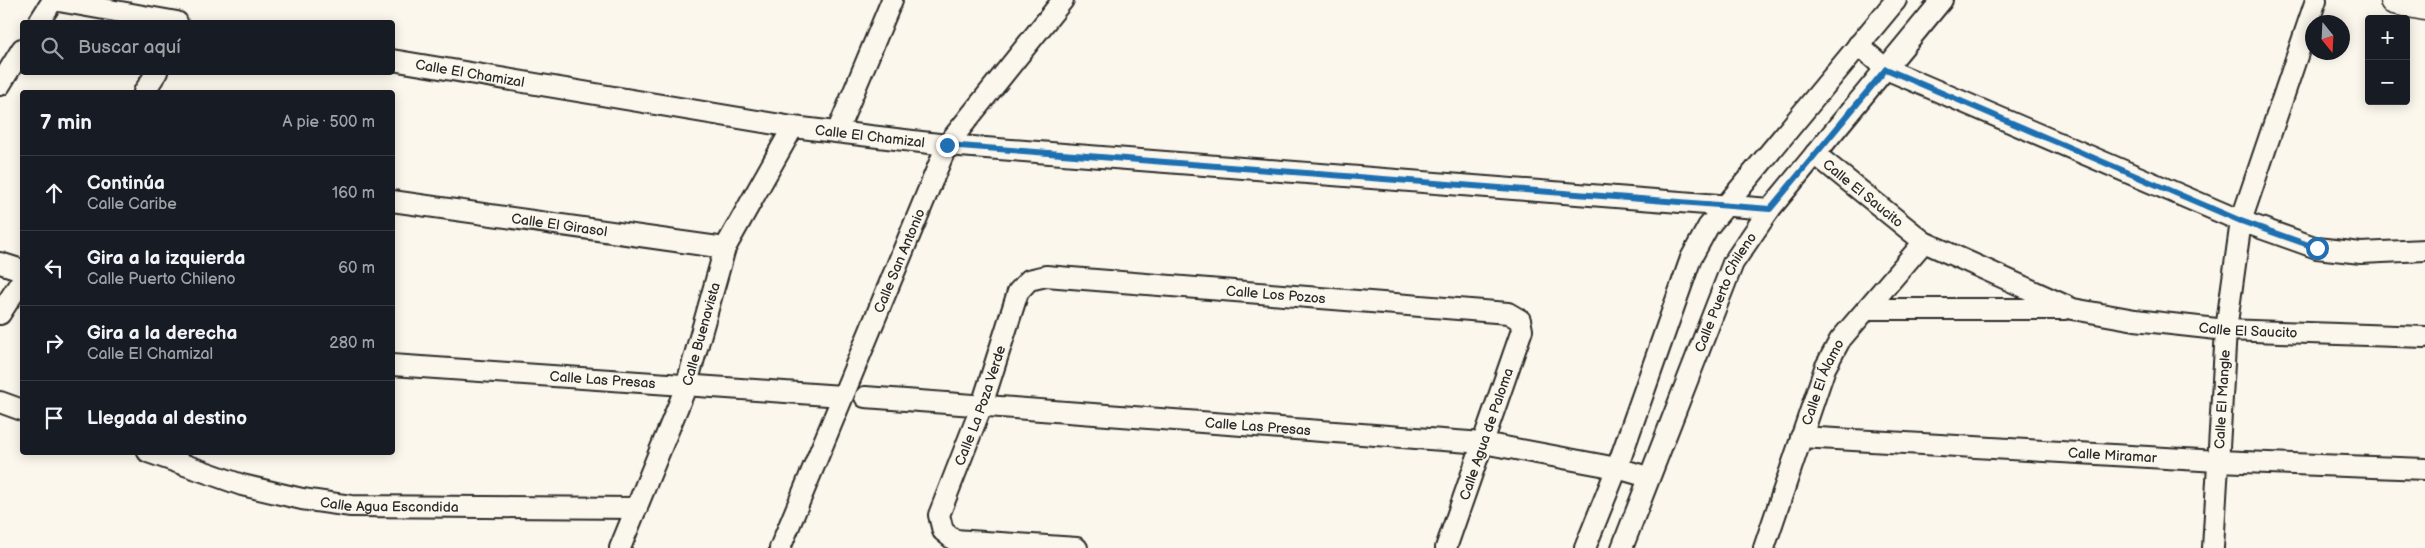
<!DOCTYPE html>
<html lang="es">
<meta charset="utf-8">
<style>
:root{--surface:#171b24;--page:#242831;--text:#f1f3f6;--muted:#9ea1a6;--line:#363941}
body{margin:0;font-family:"Balsamiq Sans",sans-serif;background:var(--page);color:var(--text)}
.controls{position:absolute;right:15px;top:15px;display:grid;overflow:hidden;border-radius:5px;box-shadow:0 2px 12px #0003}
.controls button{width:45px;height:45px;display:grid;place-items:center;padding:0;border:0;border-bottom:1px solid var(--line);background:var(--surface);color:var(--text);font:25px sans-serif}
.compass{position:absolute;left:2305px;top:15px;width:45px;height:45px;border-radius:50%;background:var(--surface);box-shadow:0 2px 12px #0003;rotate:162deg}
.stop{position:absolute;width:15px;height:15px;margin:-11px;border:4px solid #1f6fb2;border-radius:50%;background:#fff}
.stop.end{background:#1f6fb2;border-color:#fff;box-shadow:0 1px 5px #0008}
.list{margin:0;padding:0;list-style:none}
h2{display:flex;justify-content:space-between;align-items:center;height:65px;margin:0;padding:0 20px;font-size:21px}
h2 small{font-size:16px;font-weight:400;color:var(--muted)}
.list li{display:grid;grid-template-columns:32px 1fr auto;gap:15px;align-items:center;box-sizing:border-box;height:75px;padding:0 20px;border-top:1px solid var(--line)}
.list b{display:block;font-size:19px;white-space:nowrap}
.list p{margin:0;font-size:16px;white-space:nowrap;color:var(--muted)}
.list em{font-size:16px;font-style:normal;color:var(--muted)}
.icon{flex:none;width:28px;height:28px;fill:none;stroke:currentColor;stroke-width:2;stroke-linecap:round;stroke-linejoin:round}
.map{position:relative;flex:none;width:2425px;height:548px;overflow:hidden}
.search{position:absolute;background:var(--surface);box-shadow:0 2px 12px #0003;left:20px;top:20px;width:375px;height:55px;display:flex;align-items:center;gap:12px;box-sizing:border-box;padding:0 18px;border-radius:5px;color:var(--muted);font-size:19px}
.panel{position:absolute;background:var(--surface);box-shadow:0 2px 12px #0003;left:20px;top:90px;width:375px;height:365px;border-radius:5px}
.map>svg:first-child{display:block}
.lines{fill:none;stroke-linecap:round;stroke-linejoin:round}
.minor-casing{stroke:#2b2b2b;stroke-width:24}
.primary-casing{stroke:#2b2b2b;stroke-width:31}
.minor{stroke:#fbf7ec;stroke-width:20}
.primary{stroke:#fbf7ec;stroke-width:28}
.route{stroke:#1f6fb2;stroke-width:6}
.labels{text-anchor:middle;stroke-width:5;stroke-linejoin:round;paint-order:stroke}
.street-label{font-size:14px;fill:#2b2b2b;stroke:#fbf7ec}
</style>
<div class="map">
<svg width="2425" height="548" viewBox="0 0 2425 548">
<rect width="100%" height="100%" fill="#fbf7ec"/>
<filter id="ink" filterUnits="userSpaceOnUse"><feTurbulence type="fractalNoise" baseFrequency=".02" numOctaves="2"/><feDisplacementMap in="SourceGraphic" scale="10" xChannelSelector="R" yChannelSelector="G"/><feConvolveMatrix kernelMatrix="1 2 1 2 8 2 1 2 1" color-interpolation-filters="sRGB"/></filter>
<g filter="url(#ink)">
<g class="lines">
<defs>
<g id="minor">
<path d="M53,0l124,22"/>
<path d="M39,22l14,-22"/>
<path d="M1858,45l28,24 355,152 76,27 44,5 64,-3"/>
<path id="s1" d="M392,60l401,67 154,18 823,64"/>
<path d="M0,85l22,-36"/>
<path d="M144,92l13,-20"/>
<path d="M837,132l55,-132"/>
<path id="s2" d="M1815,154l109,88 149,67 62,11 91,10 199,7"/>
<path id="s3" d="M392,201l333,47"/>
<path d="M0,263l22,7"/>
<path d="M1867,309h198"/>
<path d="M0,314l22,-34"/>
<path id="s4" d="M392,365l450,31"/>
<path id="s5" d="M865,397l618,46 134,25 31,9"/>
<path d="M0,402l22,8"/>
<path id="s6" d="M1801,437l417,24 207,8"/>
<path id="s7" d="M148,452l94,33 60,14 49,7 286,2"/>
<path id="s8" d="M620,548l66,-161 39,-139 68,-121"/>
<path id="s9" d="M780,548l167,-403 116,-145"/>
<path id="s10" d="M1077,548l-123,-8 -11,-9 -4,-16 43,-110 36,-113 11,-12 17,-4 462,37 12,7 2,10 -76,218"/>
<path d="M1585,548l32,-80 74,-210 17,-31 188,-227"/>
<path id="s11" d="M1622,548l111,-285 37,-54 172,-209"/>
<path id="s12" d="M1764,548l61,-180 15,-28 84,-98"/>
<path id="s13" d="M2213,548l13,-218 15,-109 75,-221"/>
</g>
<path id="primary" d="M2394,0l31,6"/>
</defs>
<use href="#minor" class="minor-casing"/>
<use href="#primary" class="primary-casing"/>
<use href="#minor" class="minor"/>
<use href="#primary" class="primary"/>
</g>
</g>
<g class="lines" filter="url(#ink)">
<path class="route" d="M947,145l823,64 116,-140 355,152 76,27"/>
</g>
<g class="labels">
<g class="street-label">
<text dy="5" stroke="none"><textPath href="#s1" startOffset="79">Calle El Chamizal</textPath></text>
<text dy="5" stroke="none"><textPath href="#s1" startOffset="484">Calle El Chamizal</textPath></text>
<text dy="5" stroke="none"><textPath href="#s2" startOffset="62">Calle El Saucito</textPath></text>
<text dy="5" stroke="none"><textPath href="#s3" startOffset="169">Calle El Girasol</textPath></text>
<text dy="5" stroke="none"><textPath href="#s9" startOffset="311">Calle San Antonio</textPath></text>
<text dy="5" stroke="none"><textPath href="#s11" startOffset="276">Calle Puerto Chileno</textPath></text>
<text dy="5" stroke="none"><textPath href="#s10" startOffset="655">Calle Los Pozos</textPath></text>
<text dy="5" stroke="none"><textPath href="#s2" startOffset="480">Calle El Saucito</textPath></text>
<text dy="5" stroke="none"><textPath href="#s8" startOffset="229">Calle Buenavista</textPath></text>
<text dy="5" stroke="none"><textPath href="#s4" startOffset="211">Calle Las Presas</textPath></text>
<text dy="5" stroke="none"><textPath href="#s12" startOffset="176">Calle El Álamo</textPath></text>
<text dy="5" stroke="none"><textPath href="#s13" startOffset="149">Calle El Mangle</textPath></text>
<text dy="5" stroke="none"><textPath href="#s10" startOffset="271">Calle La Poza Verde</textPath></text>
<text dy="5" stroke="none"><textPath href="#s5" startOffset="394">Calle Las Presas</textPath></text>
<text transform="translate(1486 434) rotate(-71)" y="5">Calle Agua de Paloma</text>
<text dy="5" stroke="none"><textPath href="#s6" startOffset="312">Calle Miramar</textPath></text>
<text dy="5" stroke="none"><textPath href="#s7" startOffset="249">Calle Agua Escondida</textPath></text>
</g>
</g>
</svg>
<div class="controls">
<button>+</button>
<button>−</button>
</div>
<svg class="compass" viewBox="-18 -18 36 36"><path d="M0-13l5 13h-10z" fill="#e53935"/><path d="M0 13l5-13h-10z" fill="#9ea1a6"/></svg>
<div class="stop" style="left:2317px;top:248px"></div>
<div class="stop end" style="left:947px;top:145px"></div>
<div class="search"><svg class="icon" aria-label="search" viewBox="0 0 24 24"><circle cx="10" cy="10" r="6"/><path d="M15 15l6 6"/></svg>Buscar aquí</div>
<section class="panel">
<h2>7 min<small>A pie · 500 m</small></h2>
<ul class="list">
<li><svg class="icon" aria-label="ahead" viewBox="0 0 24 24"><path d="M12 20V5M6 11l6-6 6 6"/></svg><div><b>Continúa</b><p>Calle Caribe</p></div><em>160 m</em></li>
<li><svg class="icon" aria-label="left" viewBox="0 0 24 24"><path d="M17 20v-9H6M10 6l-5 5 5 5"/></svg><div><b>Gira a la izquierda</b><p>Calle Puerto Chileno</p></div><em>60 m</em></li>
<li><svg class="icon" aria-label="right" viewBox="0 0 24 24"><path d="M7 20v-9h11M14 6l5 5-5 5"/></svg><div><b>Gira a la derecha</b><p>Calle El Chamizal</p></div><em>280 m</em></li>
<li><svg class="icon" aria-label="arrive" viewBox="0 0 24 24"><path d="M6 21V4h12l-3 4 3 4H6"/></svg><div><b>Llegada al destino</b></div></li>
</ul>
</section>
</div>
